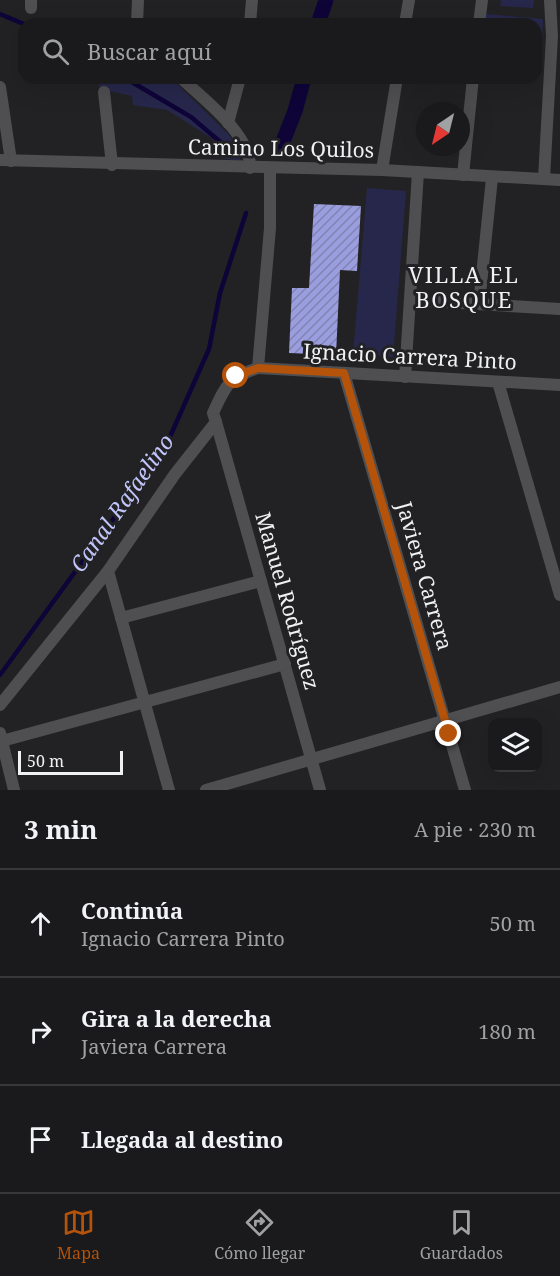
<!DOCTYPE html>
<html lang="es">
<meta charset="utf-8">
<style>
:root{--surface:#1a1a1c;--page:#272729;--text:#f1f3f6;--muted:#9fa1a3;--line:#38383b;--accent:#b45309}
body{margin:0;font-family:"Noto Serif",serif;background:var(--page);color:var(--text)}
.controls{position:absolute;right:18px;bottom:18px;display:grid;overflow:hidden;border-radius:12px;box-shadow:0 6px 24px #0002}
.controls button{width:54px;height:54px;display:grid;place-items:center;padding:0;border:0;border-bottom:2px solid var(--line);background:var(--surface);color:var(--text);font:30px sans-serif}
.compass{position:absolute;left:416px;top:102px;width:54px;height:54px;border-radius:50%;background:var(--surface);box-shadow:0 6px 24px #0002;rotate:215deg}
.scale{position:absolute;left:18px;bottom:15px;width:105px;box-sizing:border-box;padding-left:6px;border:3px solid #f0f1f2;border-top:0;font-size:16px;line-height:21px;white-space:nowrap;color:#f0f1f2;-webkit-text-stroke:4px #222225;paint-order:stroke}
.stop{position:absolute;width:18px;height:18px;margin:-14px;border:4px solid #b45309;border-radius:50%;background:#fff}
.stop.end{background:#b45309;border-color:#fff;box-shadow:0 2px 6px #0008}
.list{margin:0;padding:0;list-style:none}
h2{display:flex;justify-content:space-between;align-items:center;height:78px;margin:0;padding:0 24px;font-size:26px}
h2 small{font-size:20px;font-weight:400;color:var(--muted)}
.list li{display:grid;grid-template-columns:39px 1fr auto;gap:18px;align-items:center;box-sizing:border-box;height:108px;padding:0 24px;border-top:2px solid var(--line)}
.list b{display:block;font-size:22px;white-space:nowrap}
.list p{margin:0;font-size:20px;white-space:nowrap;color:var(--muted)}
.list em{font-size:20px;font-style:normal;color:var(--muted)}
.icon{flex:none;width:33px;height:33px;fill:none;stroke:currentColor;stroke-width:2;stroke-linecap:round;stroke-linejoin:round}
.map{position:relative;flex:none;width:560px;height:790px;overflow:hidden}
.search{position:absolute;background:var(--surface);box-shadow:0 6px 24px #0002;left:18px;right:18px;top:18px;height:66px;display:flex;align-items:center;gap:15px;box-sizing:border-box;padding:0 21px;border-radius:18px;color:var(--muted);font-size:22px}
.sheet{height:402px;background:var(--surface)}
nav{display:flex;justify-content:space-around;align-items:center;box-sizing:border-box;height:84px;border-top:2px solid var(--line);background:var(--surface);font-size:16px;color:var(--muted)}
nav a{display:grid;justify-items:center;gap:3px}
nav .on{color:var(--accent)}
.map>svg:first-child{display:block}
.green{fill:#27274c}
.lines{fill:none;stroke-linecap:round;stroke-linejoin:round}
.stream{stroke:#0e0438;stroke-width:4.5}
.canal{stroke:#0e0438;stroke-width:15}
.building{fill:url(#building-hatch)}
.street{stroke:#4f4f52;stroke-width:12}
.route{stroke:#b45309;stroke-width:8}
.labels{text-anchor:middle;stroke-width:6;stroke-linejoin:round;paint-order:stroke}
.street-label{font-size:21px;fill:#f0f1f2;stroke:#222225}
.neighbourhood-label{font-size:22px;letter-spacing:1.5px;fill:#f0f1f2;stroke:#222225}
.water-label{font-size:22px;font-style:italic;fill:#c1c5fa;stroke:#222225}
</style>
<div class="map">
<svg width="560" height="790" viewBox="0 0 560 790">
<defs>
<pattern id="building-hatch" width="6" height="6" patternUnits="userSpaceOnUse" patternTransform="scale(1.5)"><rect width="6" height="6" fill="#9a9edf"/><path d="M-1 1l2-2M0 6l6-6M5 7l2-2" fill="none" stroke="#8184b2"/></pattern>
</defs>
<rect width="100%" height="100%" fill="#222225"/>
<g class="green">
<path d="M501,0h33l-1,8 -33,-2z"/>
<path d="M486,14l57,5 -2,39 -5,-1v-33h-51z"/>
<path d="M85,78h86l57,56 7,9 6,18 -28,-4v-18l-46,-29 -34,-5 -1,-9 -32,-7 -2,-7z"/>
<path d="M367,188l39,3 -13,166 -40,-3z"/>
</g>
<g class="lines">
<g class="stream">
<path d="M0,14l24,10"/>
<path d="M125,78l66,39 40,34"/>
<path d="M0,675l165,-227 44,-99 11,-56 26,-80"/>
</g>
<g class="canal">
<path d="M318,24l8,-24"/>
<path d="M280,149l15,-38 9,-33"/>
</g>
</g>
<path class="building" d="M314,204l47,2 -4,65 -17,-1 -4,85 -47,-2 3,-65h17z"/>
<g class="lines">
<g class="street">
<path d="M31,8v-8"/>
<path d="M137,24l1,-24"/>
<path d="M250,24l2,-24"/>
<path d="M405,24l4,-24"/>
<path d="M479,24l3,-24"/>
<path d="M181,78c23,22 70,56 69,90"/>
<path d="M0,87l11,74"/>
<path d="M104,92l8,73"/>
<path d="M228,123l12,-45"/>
<path d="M0,160l382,10 178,10"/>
<path d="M382,170l15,-92"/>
<path d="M463,175l10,-97"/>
<path d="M544,178l8,-142 -2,-36"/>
<path d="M410,300l150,9"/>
<path d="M479,304l13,-126"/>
<path d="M258,368l302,17"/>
<path d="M344,373l121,417"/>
<path d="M405,377l13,-205"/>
<path d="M498,382l62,213"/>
<path d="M216,422l104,368"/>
<path d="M108,571l61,219"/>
<path d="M121,618l140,-37"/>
<path d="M0,705l108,-134 67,-97 41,-52 -3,-9c13,-28 15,-35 45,-45l12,-140v-60"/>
<path d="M0,733l14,57"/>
<path d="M2,741l283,-77"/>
<path d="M206,790l354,-103"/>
</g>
</g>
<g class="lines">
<path class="route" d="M236,376l22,-8 86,5 105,361"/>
</g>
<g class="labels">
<g class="street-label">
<text transform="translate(281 149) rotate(1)" y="7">Camino Los Quilos</text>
<text transform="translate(410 357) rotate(3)" y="7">Ignacio Carrera Pinto</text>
<text transform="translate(424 576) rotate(74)" y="7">Javiera Carrera</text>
<text transform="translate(287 601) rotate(74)" y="7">Manuel Rodríguez</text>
</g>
<g class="neighbourhood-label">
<text x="464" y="283">VILLA EL<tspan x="464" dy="25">BOSQUE</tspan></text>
</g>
<g class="water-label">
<text transform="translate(122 503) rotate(-55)" y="8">Canal Rafaelino</text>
</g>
</g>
</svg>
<div class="controls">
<button><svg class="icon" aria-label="layers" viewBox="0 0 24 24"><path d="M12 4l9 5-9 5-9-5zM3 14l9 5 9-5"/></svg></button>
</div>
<svg class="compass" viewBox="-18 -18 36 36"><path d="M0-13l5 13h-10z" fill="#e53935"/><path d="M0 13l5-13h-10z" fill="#9fa1a3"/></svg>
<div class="scale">50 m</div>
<div class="stop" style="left:236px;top:376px"></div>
<div class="stop end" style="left:449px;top:734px"></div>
<div class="search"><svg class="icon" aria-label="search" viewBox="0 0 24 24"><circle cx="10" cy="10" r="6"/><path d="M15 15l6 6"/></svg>Buscar aquí</div>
</div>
<section class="sheet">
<h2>3 min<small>A pie · 230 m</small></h2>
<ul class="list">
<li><svg class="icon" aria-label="ahead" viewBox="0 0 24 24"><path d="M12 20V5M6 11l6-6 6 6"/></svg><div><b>Continúa</b><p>Ignacio Carrera Pinto</p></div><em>50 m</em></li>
<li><svg class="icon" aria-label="right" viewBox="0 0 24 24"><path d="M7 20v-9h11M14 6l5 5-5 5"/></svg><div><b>Gira a la derecha</b><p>Javiera Carrera</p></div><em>180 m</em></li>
<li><svg class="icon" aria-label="arrive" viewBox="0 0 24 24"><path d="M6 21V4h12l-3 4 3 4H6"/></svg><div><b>Llegada al destino</b></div></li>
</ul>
</section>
<nav>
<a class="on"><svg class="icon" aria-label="map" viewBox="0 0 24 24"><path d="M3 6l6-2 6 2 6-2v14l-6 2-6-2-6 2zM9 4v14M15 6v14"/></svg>Mapa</a>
<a><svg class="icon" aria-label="directions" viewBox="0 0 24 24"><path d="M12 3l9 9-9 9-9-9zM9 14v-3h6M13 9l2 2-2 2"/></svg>Cómo llegar</a>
<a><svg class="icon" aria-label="saved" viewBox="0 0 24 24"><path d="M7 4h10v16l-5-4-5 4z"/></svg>Guardados</a>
</nav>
